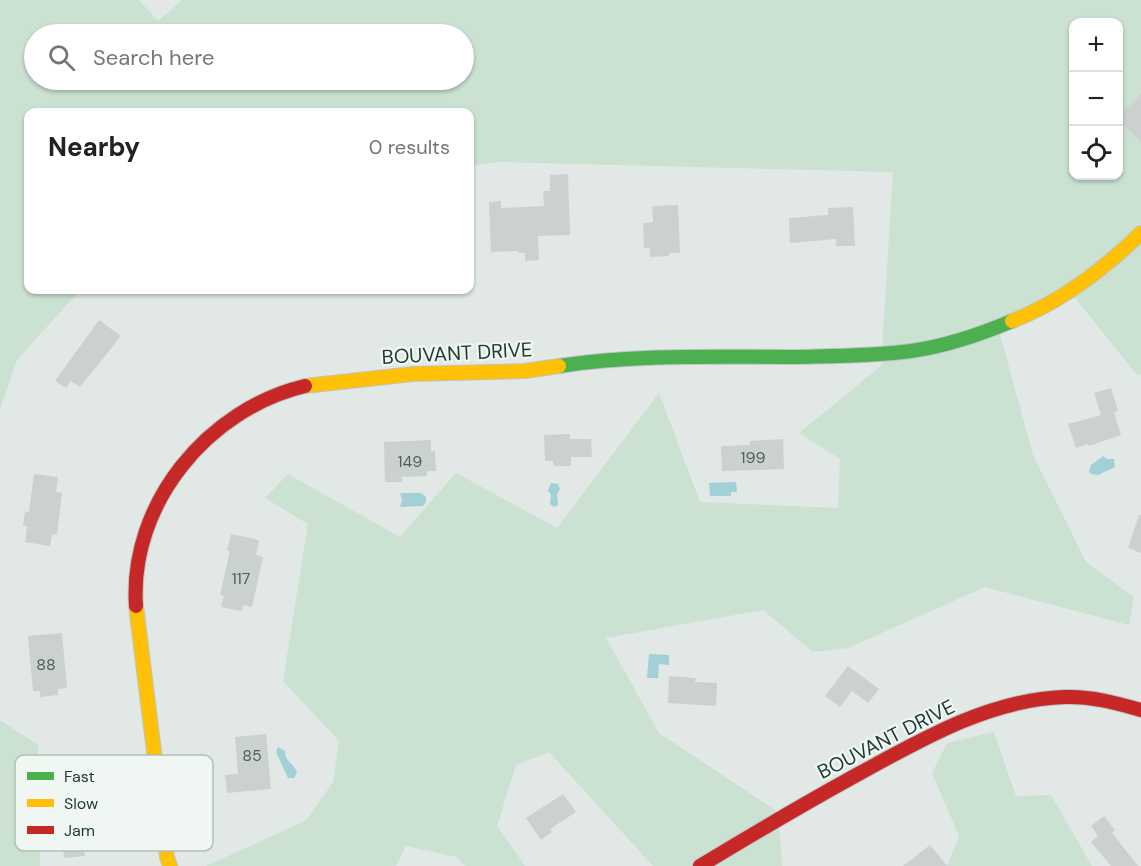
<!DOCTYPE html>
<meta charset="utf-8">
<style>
:root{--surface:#fff;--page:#f2f2f2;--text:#222;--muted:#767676;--line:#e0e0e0}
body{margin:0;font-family:"DM Sans",sans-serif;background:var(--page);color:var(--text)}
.controls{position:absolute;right:18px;top:18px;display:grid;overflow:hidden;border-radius:12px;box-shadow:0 2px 4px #0004}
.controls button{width:54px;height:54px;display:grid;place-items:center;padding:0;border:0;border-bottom:2px solid var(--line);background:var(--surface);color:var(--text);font:30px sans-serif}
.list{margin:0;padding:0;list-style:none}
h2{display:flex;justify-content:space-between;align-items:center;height:78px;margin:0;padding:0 24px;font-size:26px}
h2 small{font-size:20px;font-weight:400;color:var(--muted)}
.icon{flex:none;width:33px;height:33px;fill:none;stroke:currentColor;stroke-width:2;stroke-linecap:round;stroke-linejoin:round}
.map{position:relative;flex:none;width:1141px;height:866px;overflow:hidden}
.search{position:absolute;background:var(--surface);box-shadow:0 2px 4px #0004;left:24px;top:24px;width:450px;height:66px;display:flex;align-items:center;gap:15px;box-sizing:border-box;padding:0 21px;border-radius:33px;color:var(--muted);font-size:22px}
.panel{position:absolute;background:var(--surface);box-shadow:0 2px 4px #0004;left:24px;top:108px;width:450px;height:186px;border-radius:12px}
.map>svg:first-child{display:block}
.green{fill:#cbe1d1;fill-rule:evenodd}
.water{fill:#a2d0d7}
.building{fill:#cbd1ce}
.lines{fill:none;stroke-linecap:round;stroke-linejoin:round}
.fast-casing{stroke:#bec6c3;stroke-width:16}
.slow-casing{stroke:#bec6c3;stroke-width:16}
.jam-casing{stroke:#bec6c3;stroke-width:16}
.fast{stroke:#4caf50;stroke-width:14}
.slow{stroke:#ffc107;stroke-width:14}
.jam{stroke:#c62828;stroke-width:14}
.labels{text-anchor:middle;stroke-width:4.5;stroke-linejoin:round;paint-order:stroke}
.number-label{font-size:16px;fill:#4c615a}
.street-label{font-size:20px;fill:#203b33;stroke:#f0f7f3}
.key{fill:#f0f7f3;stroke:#b2bfb9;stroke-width:1.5}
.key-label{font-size:16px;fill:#203b33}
</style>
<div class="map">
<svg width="1141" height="866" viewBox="0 0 1141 866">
<rect width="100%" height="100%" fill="#e2e8e5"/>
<g class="green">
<path d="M0,0h139l19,21 24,-21h959v374l-3,2 -67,-83 -71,41 33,121 53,107 48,35 -5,28 -144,-38 -137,61 -35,4 -50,-42 -157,28 53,95 119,79 4,54h-129l-104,-114 -33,13 -19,61 28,40h-60l-8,-9 -51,-11 -10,20h-190l101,-46 26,-38 6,-41 -56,-60 25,-157 -43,-26 23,-24 112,63 56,-64 101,55 102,-135 41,109 138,6 2,-49 -41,-26 82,-67 12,-194 -394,-10 -29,4v-54h-442v178h52l-63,70 -17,49zM1074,22h44v154h-44zM34,34h430v46h-430z"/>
<path d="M0,720l38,25 2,121h-40z"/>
<path d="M994,732l22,64 35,-1 41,71h-145l12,-30 -27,-63 15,-30z"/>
</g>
<g class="water">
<path d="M1103,456l4,3h7l1,8 -17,8 -7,-1 -2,-3 2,-6z"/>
<path d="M736,482l1,10h-6v4h-21l-1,-13z"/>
<path d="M551,483l7,1 2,5 -3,5 1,11 -4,2 -4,-3 1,-10 -3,-3z"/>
<path d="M400,493h21l5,4v5l-3,4 -23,1 2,-7z"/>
<path d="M649,654l20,1v10l-10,-1 -1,14h-11z"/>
<path d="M278,747l7,4c-1,10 10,13 12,22l-3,5h-6l-12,-26z"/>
</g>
<g class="building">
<path d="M1141,94v48l-22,-22v-4z"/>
<path d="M568,174l2,61 -32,1 1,24 -14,1v-8h-7v-2l-27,1 -2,-50 12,-1v7l43,-2 -1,-15h7v-16z"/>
<path d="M678,205l2,48h-11v3l-19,1v-9h-6l-1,-25 10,-1 -1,-16z"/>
<path d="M853,207l2,39h-19v-7l-46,4 -1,-25 39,-3v-7z"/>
<path d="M99,320l22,16 -41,51 -9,-6 -5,7 -11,-7z"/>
<path d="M1111,388l7,23 -4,1 7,23 -32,11 -1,-2 -12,4 -8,-24 33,-9 -7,-22z"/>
<path d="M570,434v5h21l1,18h-21v9h-17l-1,-5h-8l-1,-26z"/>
<path d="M783,439l1,30 -62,2 -1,-25 29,-1v-4z"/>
<path d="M431,440v11h4l1,20h-9v5l-25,1v5h-17l-1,-40z"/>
<path d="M34,474l24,3 -2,15 6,1 -5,42 -5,-1 -2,12 -25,-4 2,-16h-4l2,-14h4z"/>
<path d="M1139,515h2v38l-13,-5z"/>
<path d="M231,534l28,6 -3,15 7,2 -11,50 -9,-2 -1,6 -21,-4 3,-11 -4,-1 10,-44h-3z"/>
<path d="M62,633l5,55 -9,1v6l-18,2v-6h-7l-5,-55z"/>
<path d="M848,666l31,23 -11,14 -16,-12 -12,16 -15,-11z"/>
<path d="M669,676l27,2 -1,4 22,1 -1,23 -48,-3z"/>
<path d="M266,734l5,55 -44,4 -2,-18 13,-1 -3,-37z"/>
<path d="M563,794l13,18 -26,17 2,3 -11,8 -15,-22z"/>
<path d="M79,800l6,56 -21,2 -2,-22 -8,1 -1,-12 7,-1 -2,-22z"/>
<path d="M1104,816l11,14 -3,3 26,33h-27l-20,-24 7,-6 -7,-10z"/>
<path d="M930,845l17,21h-44z"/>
</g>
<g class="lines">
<defs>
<path id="fast" d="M559,366c78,-12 158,-9 238,-9 38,-1 76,-1 114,-6 35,-5 68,-16 101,-30"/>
<g id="slow">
<path d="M1012,321c49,-19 91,-51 129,-88"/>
<path d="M305,386l108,-12 112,-3 34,-5"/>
<path d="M136,606l31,251 3,9"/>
</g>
<g id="jam">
<path d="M136,606c-7,-102 72,-197 169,-220"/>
<path d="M700,866c53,-32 107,-64 162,-94 62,-34 130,-73 203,-75 26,-1 51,6 76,13"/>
</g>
</defs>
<use href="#fast" class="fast-casing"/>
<use href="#slow" class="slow-casing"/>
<use href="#jam" class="jam-casing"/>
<use href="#fast" class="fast"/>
<use href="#slow" class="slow"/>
<use href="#jam" class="jam"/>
</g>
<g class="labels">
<g class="number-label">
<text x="753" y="463">199</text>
<text x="410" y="467">149</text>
<text x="241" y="584">117</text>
<text x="46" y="670">88</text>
<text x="252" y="761">85</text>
</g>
<g class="street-label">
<text transform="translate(457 353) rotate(-3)" y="7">BOUVANT DRIVE</text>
<text transform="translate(886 739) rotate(-27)" y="7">BOUVANT DRIVE</text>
</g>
</g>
<rect x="15" y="755" width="198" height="96" rx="9" class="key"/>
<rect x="27" y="772" width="27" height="8" fill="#4caf50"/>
<rect x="27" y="799" width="27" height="8" fill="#ffc107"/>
<rect x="27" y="826" width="27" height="8" fill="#c62828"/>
<g class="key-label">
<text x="64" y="782">Fast</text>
<text x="64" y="809">Slow</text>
<text x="64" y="836">Jam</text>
</g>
</svg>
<div class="controls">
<button>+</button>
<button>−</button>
<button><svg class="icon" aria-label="locate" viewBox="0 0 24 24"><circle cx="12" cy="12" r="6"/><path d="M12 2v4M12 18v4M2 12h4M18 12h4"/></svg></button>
</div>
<div class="search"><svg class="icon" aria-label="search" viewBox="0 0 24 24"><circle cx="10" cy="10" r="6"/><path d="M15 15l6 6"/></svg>Search here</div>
<section class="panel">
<h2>Nearby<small>0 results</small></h2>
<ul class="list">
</ul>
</section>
</div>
